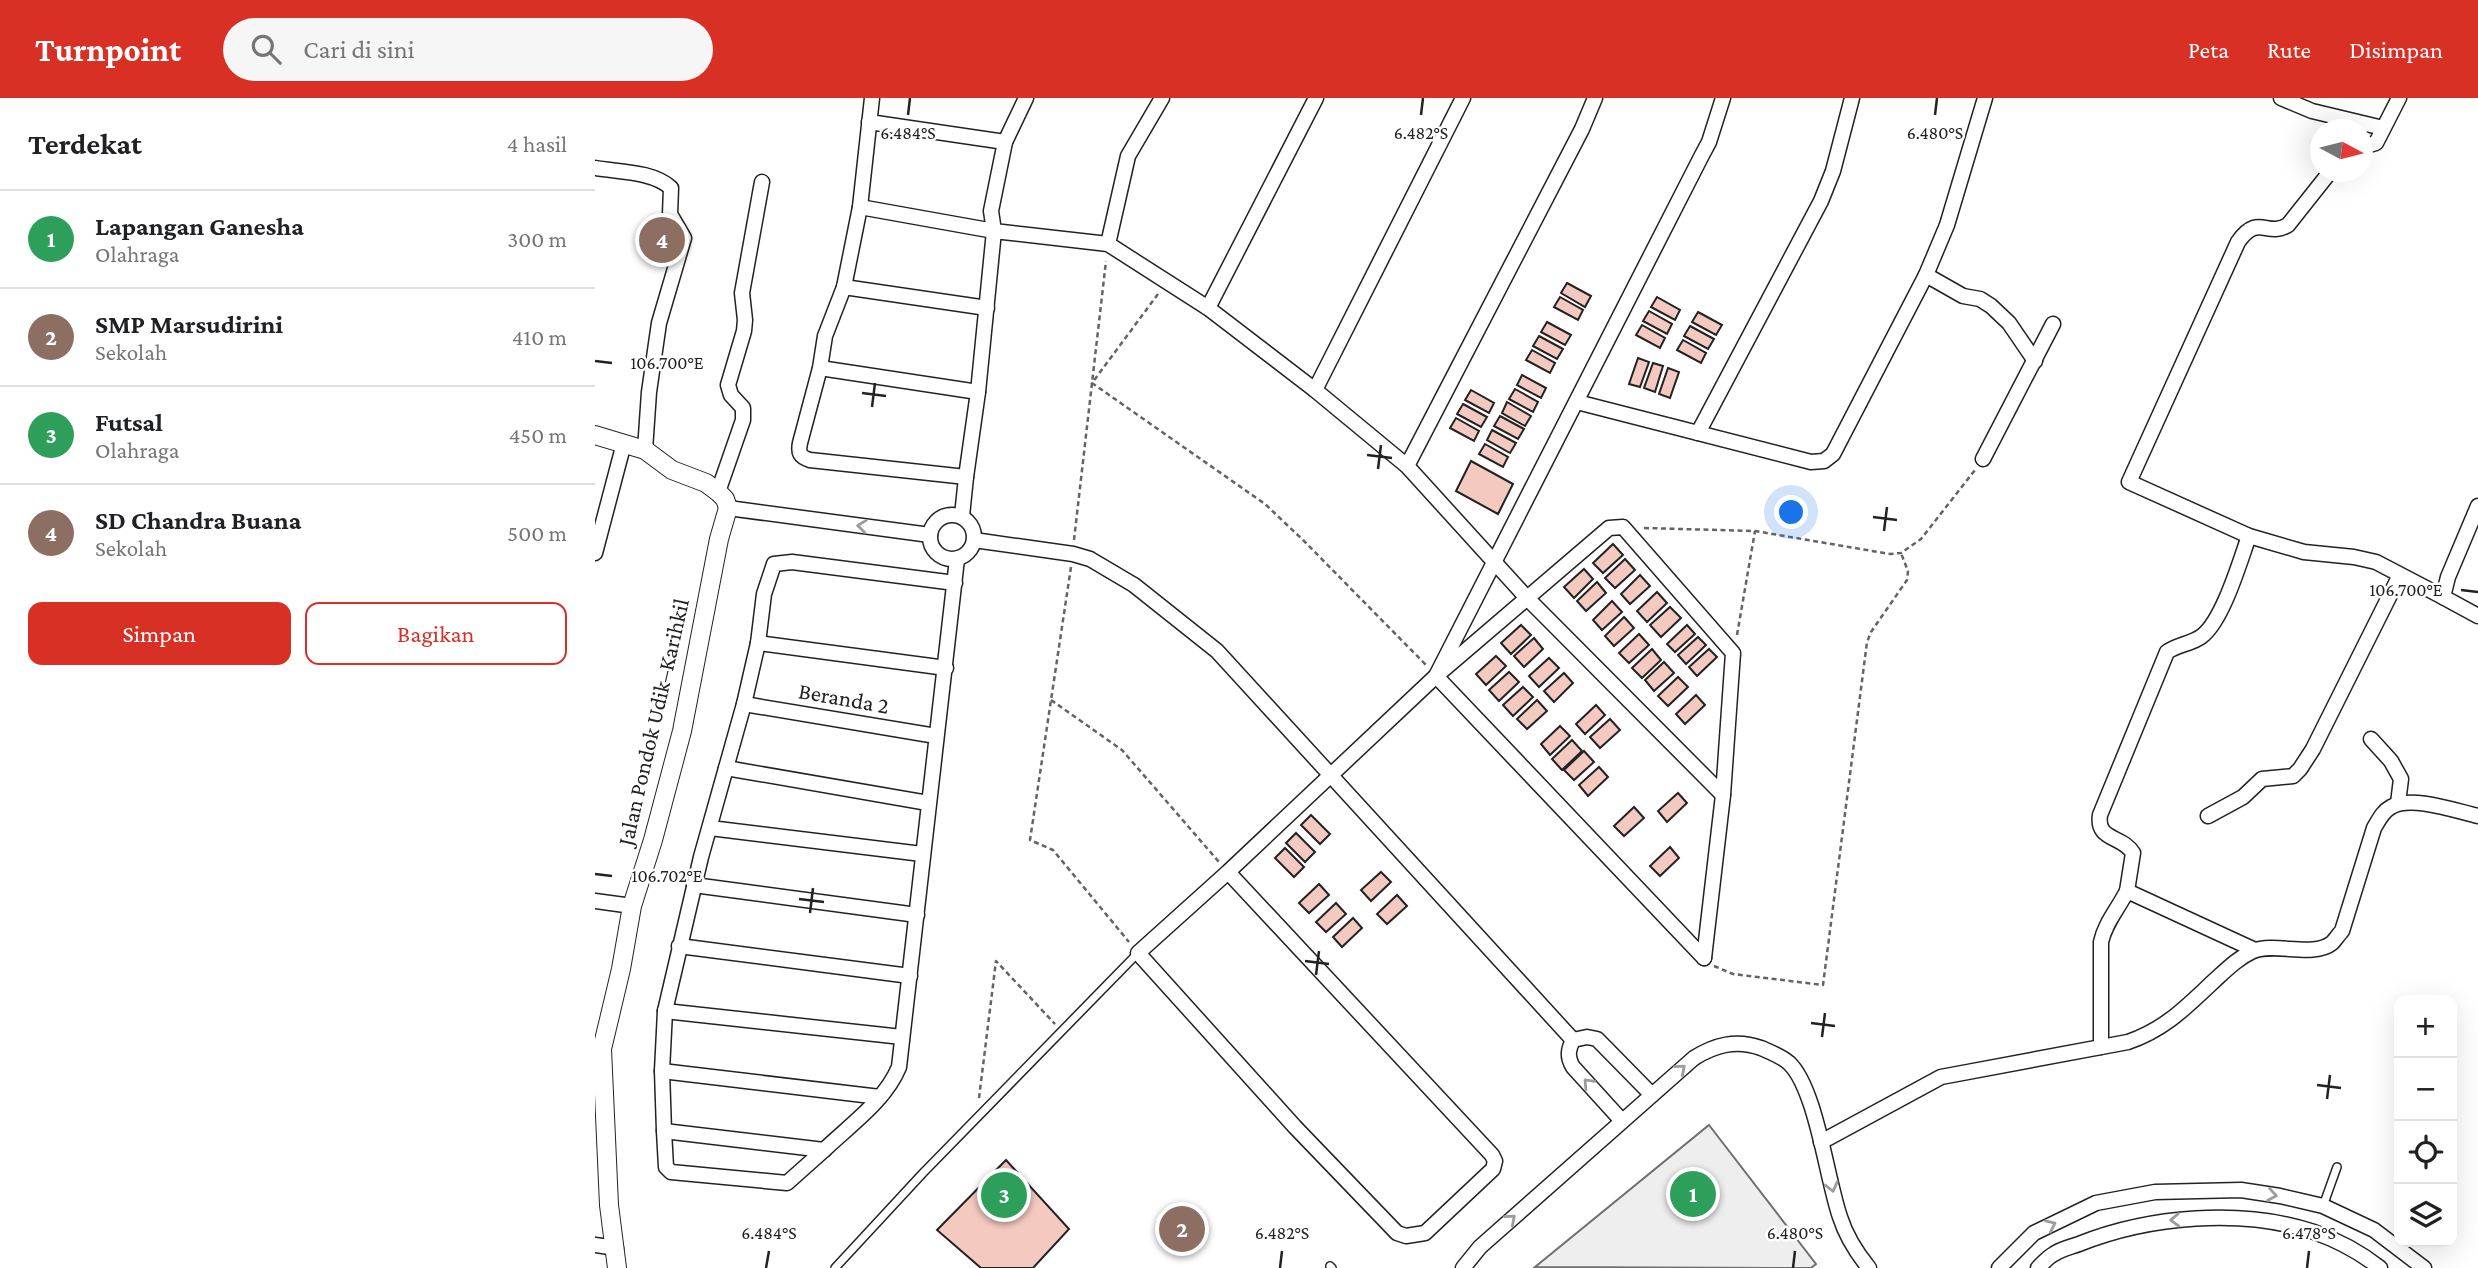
<!DOCTYPE html>
<html lang="id">
<meta charset="utf-8">
<style>
:root{--surface:#fff;--page:#f6f6f6;--text:#202124;--muted:#757577;--line:#e0e0e0;--accent:#d93025}
body{margin:0;font-family:"Crimson Pro",serif;background:var(--page);color:var(--text)}
.controls{position:absolute;right:21px;bottom:21px;display:grid;overflow:hidden;border-radius:14px;box-shadow:0 7px 28px #0002}
.controls button{width:63px;height:63px;display:grid;place-items:center;padding:0;border:0;border-bottom:2px solid var(--line);background:var(--surface);color:var(--text);font:35px sans-serif}
.compass{position:absolute;left:1715px;top:21px;width:63px;height:63px;border-radius:50%;background:var(--surface);box-shadow:0 7px 28px #0002;rotate:97deg}
.you{position:absolute;left:1197px;top:415px;width:24px;height:24px;margin:-18px;border:5px solid #fff;border-radius:50%;background:#1a73e8;box-shadow:0 0 0 10px #1a73e833}
.badge{display:grid;place-items:center;width:46px;height:46px;border-radius:50%;background:var(--accent);color:#fff;font-size:23px;font-weight:700}
.pin{position:absolute;translate:-50% -50%;border:4px solid #fff;box-shadow:0 2px 7px #0006}
.list{margin:0;padding:0;list-style:none}
h2{display:flex;justify-content:space-between;align-items:center;height:91px;margin:0;padding:0 28px;font-size:30px}
h2 small{font-size:23px;font-weight:400;color:var(--muted)}
.list li{display:grid;grid-template-columns:46px 1fr auto;gap:21px;align-items:center;box-sizing:border-box;height:98px;padding:0 28px;border-top:2px solid var(--line)}
.list b{display:block;font-size:26px;white-space:nowrap}
.list p{margin:0;font-size:23px;white-space:nowrap;color:var(--muted)}
.list em{font-size:23px;font-style:normal;color:var(--muted)}
.actions{display:flex;gap:14px;padding:21px 28px}
.actions a{flex:1;padding:16px 0;border:2px solid var(--accent);border-radius:14px;text-align:center;font-size:24px;color:var(--accent)}
.actions .main{background:var(--accent);color:#fff}
.icon{flex:none;width:38px;height:38px;fill:none;stroke:currentColor;stroke-width:2;stroke-linecap:round;stroke-linejoin:round}
.map{position:relative;flex:none;width:1883px;height:1170px;overflow:hidden}
header{display:flex;align-items:center;gap:42px;box-sizing:border-box;height:98px;padding:0 35px;background:var(--accent);color:#fff}
header strong{font-size:33px}
nav{display:flex;gap:38px;margin-inline-start:auto;font-size:24px}
.search{width:490px;height:63px;background:var(--page);display:flex;align-items:center;gap:18px;box-sizing:border-box;padding:0 24px;border-radius:38px;color:var(--muted);font-size:26px}
main{display:flex}
aside{flex:1;background:var(--surface)}
.map>svg:first-child{display:block}
.green{fill:#eee;stroke:#6f6f6f;stroke-width:2}
.building{fill:#f3c9c0;stroke:#222;stroke-width:2}
.lines{fill:none;stroke-linecap:round;stroke-linejoin:round}
.service-casing{stroke:#222;stroke-width:10}
.minor-casing{stroke:#222;stroke-width:17}
.tertiary-casing{stroke:#222;stroke-width:20}
.path{stroke:#646464;stroke-width:2.5;stroke-dasharray:5 3.5;stroke-linecap:butt}
.service{stroke:#fff;stroke-width:7}
.minor{stroke:#fff;stroke-width:14}
.tertiary{stroke:#fff;stroke-width:18}
.oneway{stroke:#9c9c9c}
.ticks{fill:none;stroke:#222;stroke-width:2.5}
.labels{text-anchor:middle;stroke-width:5;stroke-linejoin:round;paint-order:stroke}
.street-label{font-size:23px;fill:#222;stroke:#fff}
.ticks-label{font-size:18px;text-anchor:middle;fill:#222;stroke:#fff;stroke-width:5;stroke-linejoin:round;paint-order:stroke}
</style>
<header>
<strong>Turnpoint</strong>
<div class="search"><svg class="icon" aria-label="search" viewBox="0 0 24 24"><circle cx="10" cy="10" r="6"/><path d="M15 15l6 6"/></svg>Cari di sini</div>
<nav><a>Peta</a><a>Rute</a><a>Disimpan</a></nav>
</header>
<main>
<aside>
<h2>Terdekat<small>4 hasil</small></h2>
<ul class="list">
<li><span class="badge" style="background:#2e9e5b">1</span><div><b>Lapangan Ganesha</b><p>Olahraga</p></div><em>300 m</em></li>
<li><span class="badge" style="background:#8d6e63">2</span><div><b>SMP Marsudirini</b><p>Sekolah</p></div><em>410 m</em></li>
<li><span class="badge" style="background:#2e9e5b">3</span><div><b>Futsal</b><p>Olahraga</p></div><em>450 m</em></li>
<li><span class="badge" style="background:#8d6e63">4</span><div><b>SD Chandra Buana</b><p>Sekolah</p></div><em>500 m</em></li>
</ul>
<div class="actions"><a class="main">Simpan</a><a>Bagikan</a></div>
</aside>
<div class="map">
<svg width="1883" height="1170" viewBox="0 0 1883 1170">
<rect width="100%" height="100%" fill="#fff"/>
<path class="green" d="M1114,1027l107,139 -5,4 -276,-1z"/>
<g class="building">
<path d="M972,185l24,13 -6,11 -24,-14z"/>
<path d="M965,199l23,13 -5,10 -24,-13z"/>
<path d="M1062,199l23,13 -5,10 -24,-13z"/>
<path d="M1054,213l23,13 -5,10 -24,-13z"/>
<path d="M1103,214l24,13 -6,10 -24,-13z"/>
<path d="M952,224l24,13 -6,10 -24,-13z"/>
<path d="M1047,227l23,13 -5,10 -24,-13z"/>
<path d="M1095,228l24,13 -6,10 -24,-13z"/>
<path d="M944,238l24,13 -6,10 -24,-13z"/>
<path d="M1088,242l23,13 -5,10 -24,-13z"/>
<path d="M937,252l23,13 -5,10 -24,-13z"/>
<path d="M1043,260l11,4 -9,25 -11,-3z"/>
<path d="M1058,265l10,3 -8,26 -11,-4z"/>
<path d="M1073,270l11,4 -9,26 -11,-4z"/>
<path d="M927,277l24,13 -5,10 -24,-13z"/>
<path d="M920,291l23,13 -5,10 -24,-13z"/>
<path d="M876,292l23,13 -5,10 -24,-13z"/>
<path d="M912,304l24,14 -6,10 -23,-13z"/>
<path d="M868,306l24,13 -6,10 -24,-13z"/>
<path d="M905,318l24,13 -6,10 -24,-13z"/>
<path d="M861,320l23,13 -5,10 -24,-13z"/>
<path d="M897,332l24,13 -6,10 -23,-13z"/>
<path d="M890,346l23,13 -5,10 -24,-13z"/>
<path d="M876,363l42,23 -15,30 -42,-23z"/>
<path d="M1018,446l10,11 -20,18 -10,-10z"/>
<path d="M1030,461l10,11 -20,18 -10,-10z"/>
<path d="M989,471l9,10 -19,19 -10,-11z"/>
<path d="M1045,477l10,11 -20,18 -9,-10z"/>
<path d="M1002,484l9,11 -20,18 -9,-10z"/>
<path d="M1062,494l10,11 -20,19 -10,-11z"/>
<path d="M1017,503l10,11 -20,18 -9,-10z"/>
<path d="M1075,509l11,11 -20,19 -11,-12z"/>
<path d="M1029,519l10,11 -20,18 -9,-10z"/>
<path d="M926,527l10,10 -20,19 -10,-11z"/>
<path d="M1092,527l8,9 -20,18 -8,-8z"/>
<path d="M1044,536l10,11 -20,18 -10,-10z"/>
<path d="M1103,539l8,8 -20,19 -8,-9z"/>
<path d="M939,540l9,11 -19,18 -10,-11z"/>
<path d="M1057,551l9,11 -19,18 -10,-10z"/>
<path d="M1114,551l8,8 -20,19 -8,-9z"/>
<path d="M901,558l10,10 -20,19 -10,-11z"/>
<path d="M954,560l10,10 -20,19 -10,-11z"/>
<path d="M1069,564l10,11 -20,18 -9,-11z"/>
<path d="M914,574l10,10 -20,19 -10,-11z"/>
<path d="M969,575l9,10 -19,19 -10,-11z"/>
<path d="M1083,579l10,10 -20,19 -10,-10z"/>
<path d="M928,589l10,10 -20,19 -10,-11z"/>
<path d="M1101,597l9,10 -20,19 -9,-10z"/>
<path d="M942,602l10,11 -20,18 -10,-10z"/>
<path d="M1001,607l9,10 -20,19 -9,-10z"/>
<path d="M1015,621l10,11 -20,18 -10,-11z"/>
<path d="M965,628l10,10 -20,19 -9,-11z"/>
<path d="M977,642l10,11 -20,19 -10,-11z"/>
<path d="M989,653l10,11 -20,18 -10,-10z"/>
<path d="M1004,669l9,10 -20,19 -9,-11z"/>
<path d="M1083,695l9,10 -20,19 -9,-11z"/>
<path d="M1039,709l10,11 -20,18 -10,-10z"/>
<path d="M716,717l19,19 -10,10 -19,-19z"/>
<path d="M701,735l19,19 -10,10 -19,-19z"/>
<path d="M1075,749l9,11 -19,18 -10,-10z"/>
<path d="M690,750l19,19 -10,10 -19,-19z"/>
<path d="M786,774l10,10 -20,19 -10,-11z"/>
<path d="M724,786l10,11 -20,18 -10,-10z"/>
<path d="M802,797l10,11 -20,18 -10,-10z"/>
<path d="M741,805l10,11 -20,18 -10,-10z"/>
<path d="M758,820l9,10 -20,19 -9,-10z"/>
<path d="M411,1062l63,69 -36,39h-52l-44,-38z"/>
</g>
<g class="lines">
<defs>
<g id="service">
<path d="M1728,1108l14,-39"/>
<path d="M735,1168l2,2"/>
<path d="M240,1170l88,-95 215,-220"/>
</g>
<g id="minor">
<path d="M431,0l-21,44 -14,69 3,20 -16,161 -12,85 -156,-17c-10,-3 -12,-7 -10,-17l20,-75 5,-32 19,-49 16,-80 134,24 114,13 100,64 107,82 92,76 120,132 196,197"/>
<path d="M1686,0l31,13 71,17"/>
<path d="M274,24l136,20"/>
<path d="M1768,49l13,-4 23,-45"/>
<path d="M0,70c23,4 58,3 76,20l-1,26 14,24 -25,85 -10,69 -4,58"/>
<path d="M1735,74l-42,53c-21,13 -30,-12 -50,17l-109,240 120,54 55,16 50,5 22,5 67,35"/>
<path d="M265,109l12,-109"/>
<path d="M513,146l20,-88 34,-58"/>
<path d="M1331,177l37,21 17,3 11,7 18,17 26,38"/>
<path d="M249,189l143,21"/>
<path d="M613,210l108,-210"/>
<path d="M225,270l158,24"/>
<path d="M720,292l148,-292"/>
<path d="M982,304l234,60 13,-1 9,-7 93,-179 21,-50 38,-127"/>
<path d="M1103,335l123,-232 12,-30 19,-73"/>
<path d="M1388,361l70,-135"/>
<path d="M812,368l175,-337 13,-31"/>
<path d="M123,394l25,-72v-12l-12,-13 -3,-10 16,-54 1,-11 -3,-27 20,-111"/>
<path d="M1883,408l-30,71 -5,20 35,19"/>
<path d="M133,410l202,27"/>
<circle cx="357" cy="439" r="22"/>
<path d="M367,418l4,-39"/>
<path d="M379,442l99,14 17,5 44,26 83,66 356,389"/>
<path d="M0,455l29,-110"/>
<path d="M360,485l-163,-21 -18,2 -10,30 -6,49 -14,61 -43,153 -36,154 -3,60 2,60 160,19c26,-25 61,-49 75,-83l58,-508"/>
<path d="M163,545l188,25"/>
<path d="M149,606l192,32"/>
<path d="M1776,641l20,22 10,18 -3,24"/>
<path d="M131,670l202,35"/>
<path d="M1613,718l35,-19 19,-18 31,-3 7,-7 13,-20 87,-174"/>
<path d="M115,730l212,26"/>
<path d="M633,774l264,283 3,6 -2,8 -68,64 -19,3 -9,-3 -102,-106 -157,-174 90,-81 208,-196 173,-148 14,-1 110,126 -10,142 -19,163"/>
<path d="M99,787l223,30"/>
<path d="M1532,793l6,-38c-11,-18 -37,-12 -33,-38l67,-163c11,-8 25,-8 35,-16 21,-16 38,-75 47,-100"/>
<path d="M0,803l37,5"/>
<path d="M84,848l231,30"/>
<path d="M1109,860l-268,-282 265,-519 8,-15 14,-44"/>
<path d="M70,913l237,26"/>
<path d="M978,942l14,-3 10,2 55,56"/>
<path d="M978,942c-5,10 -6,17 0,27l49,54"/>
<path d="M1506,949v-105c4,-19 17,-33 26,-51l128,59"/>
<path d="M67,973l218,26"/>
<path d="M69,1033l2,36 5,5 116,11 37,-33"/>
<path d="M1226,1044l120,-65 187,-35c38,-13 59,-36 87,-62 12,-11 23,-22 38,-29 23,-9 60,7 79,-8 3,-3 7,-9 10,-12l32,-103c5,-8 8,-16 17,-21 20,-12 65,4 87,9"/>
<path d="M0,1147l21,3"/>
<path d="M868,1170l17,-21 214,-189c21,-13 42,-19 67,-10 9,4 20,8 28,15 27,25 38,117 51,154 6,19 16,35 29,51"/>
<path d="M1404,1170l35,-35 62,-30 59,-11 86,-2 39,6 43,10 51,24 50,38"/>
<path d="M1443,1170c5,-5 10,-11 16,-14 7,-5 17,-7 25,-10 70,-28 163,-36 235,-12 23,8 47,21 66,36"/>
</g>
<path id="tertiary" d="M0,337l50,15 27,20 34,13 12,9 7,7 3,9 -9,31 -37,192 -29,109 -21,66 -11,63 -19,80 7,156 8,63"/>
</defs>
<use href="#service" class="service-casing"/>
<use href="#minor" class="minor-casing"/>
<use href="#tertiary" class="tertiary-casing"/>
<g class="path">
<path d="M563,196l-66,89 173,121 38,36 124,126"/>
<path d="M1049,430l111,3 135,23 11,-1 20,-14 54,-69"/>
<path d="M479,442l32,-279"/>
<path d="M476,469l-41,273 23,10 76,92"/>
<path d="M1142,537l18,-104"/>
<path d="M456,602l71,50 97,112"/>
<path d="M1119,868l19,8 90,11 44,-343 4,-10 36,-52 1,-9 -7,-18"/>
<path d="M384,1000l17,-137 59,63"/>
</g>
<use href="#service" class="service"/>
<use href="#minor" class="minor"/>
<use href="#tertiary" class="tertiary"/>
</g>
<defs><path id="oneway-chevron" d="M-2-3.5L2.5 0L-2 3.5" fill="none" stroke-width="1.6" stroke-linecap="round" stroke-linejoin="round" transform="scale(1.75)"/></defs>
<g class="oneway">
<use href="#oneway-chevron" transform="translate(267 428) rotate(-173)"/>
<use href="#oneway-chevron" transform="translate(1086 971) rotate(-41)"/>
<use href="#oneway-chevron" transform="translate(993 985) rotate(-133)"/>
<use href="#oneway-chevron" transform="translate(1237 1089) rotate(76)"/>
<use href="#oneway-chevron" transform="translate(1677 1097) rotate(9)"/>
<use href="#oneway-chevron" transform="translate(916 1121) rotate(-41)"/>
<use href="#oneway-chevron" transform="translate(1580 1122) rotate(178)"/>
<use href="#oneway-chevron" transform="translate(1456 1127) rotate(-25)"/>
</g>
<path class="ticks" d="M313,17l2,-17M826,17l2,-17M1340,17l2,-17M0,263l17,2M267,295l24,3M277,309l3,-24M772,357l25,3M783,371l3,-24M1278,419l24,3M1289,433l3,-24M1866,492l17,2M0,776l17,2M204,801l25,3M215,815l3,-25M710,863l24,3M721,877l3,-24M1216,925l24,3M1227,939l3,-24M1722,987l24,3M1732,1001l3,-24M171,1170l3,-17M685,1170l2,-17M1198,1170l2,-17M1712,1170l2,-17"/>
<g class="labels">
<g class="street-label">
<text transform="translate(249 600) rotate(10)" y="8">Beranda 2</text>
<text transform="translate(58 624) rotate(-77)" y="8">Jalan Pondok Udik–Karihkil</text>
</g>
</g>
<g class="ticks-label">
<text x="313" y="41">6.484°S</text>
<text x="826" y="41">6.482°S</text>
<text x="1340" y="41">6.480°S</text>
<text x="72" y="271">106.700°E</text>
<text x="1811" y="498">106.700°E</text>
<text x="72" y="784">106.702°E</text>
<text x="174" y="1141">6.484°S</text>
<text x="687" y="1141">6.482°S</text>
<text x="1200" y="1141">6.480°S</text>
<text x="1714" y="1141">6.478°S</text>
</g>
</svg>
<div class="controls">
<button>+</button>
<button>−</button>
<button><svg class="icon" aria-label="locate" viewBox="0 0 24 24"><circle cx="12" cy="12" r="6"/><path d="M12 2v4M12 18v4M2 12h4M18 12h4"/></svg></button>
<button><svg class="icon" aria-label="layers" viewBox="0 0 24 24"><path d="M12 4l9 5-9 5-9-5zM3 14l9 5 9-5"/></svg></button>
</div>
<svg class="compass" viewBox="-18 -18 36 36"><path d="M0-13l5 13h-10z" fill="#e53935"/><path d="M0 13l5-13h-10z" fill="#757577"/></svg>
<div class="you"></div>
<div class="pin badge" style="left:1098px;top:1096px;background:#2e9e5b">1</div>
<div class="pin badge" style="left:587px;top:1131px;background:#8d6e63">2</div>
<div class="pin badge" style="left:409px;top:1097px;background:#2e9e5b">3</div>
<div class="pin badge" style="left:67px;top:142px;background:#8d6e63">4</div>
</div>
</main>
